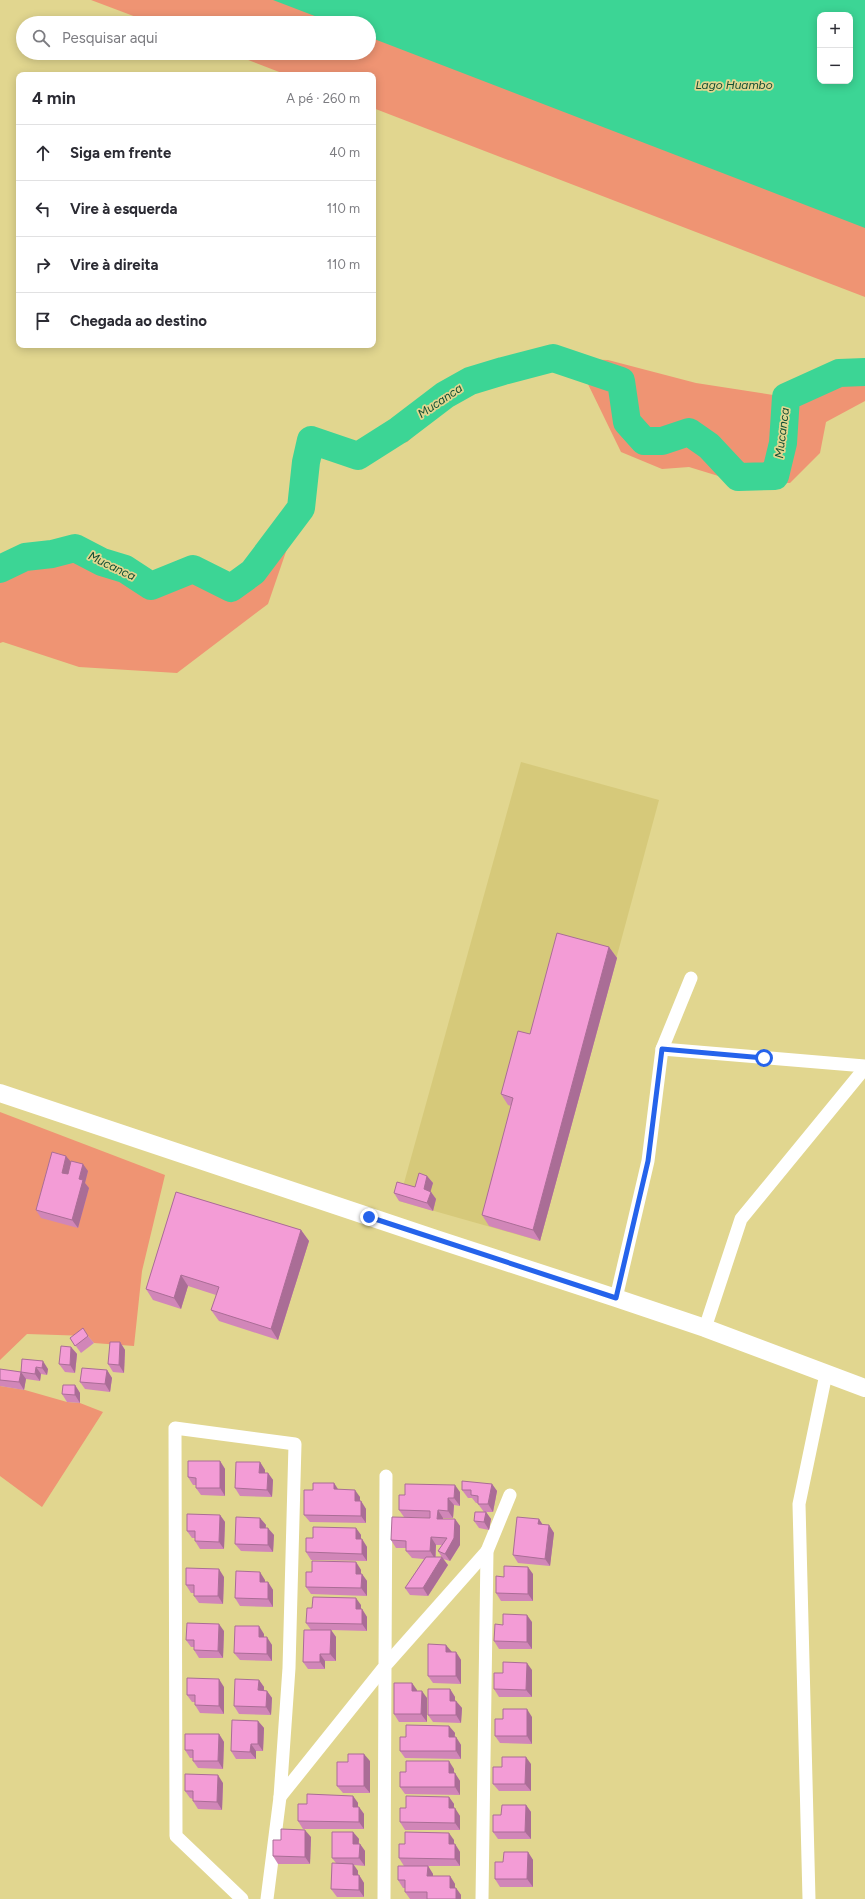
<!DOCTYPE html>
<html lang="pt">
<meta charset="utf-8">
<style>
:root{--surface:#fff;--page:#f7f7f7;--text:#2b2b33;--muted:#7c7c81;--line:#e1e1e2}
body{margin:0;font-family:Figtree,sans-serif;background:var(--page);color:var(--text)}
.controls{position:absolute;right:12px;top:12px;display:grid;overflow:hidden;border-radius:8px;box-shadow:0 2px 10px #0003}
.controls button{width:36px;height:36px;display:grid;place-items:center;padding:0;border:0;border-bottom:1px solid var(--line);background:var(--surface);color:var(--text);font:20px sans-serif}
.stop{position:absolute;width:12px;height:12px;margin:-9px;border:3px solid #2563eb;border-radius:50%;background:#fff}
.stop.end{background:#2563eb;border-color:#fff;box-shadow:0 1px 4px #0008}
.list{margin:0;padding:0;list-style:none}
h2{display:flex;justify-content:space-between;align-items:center;height:52px;margin:0;padding:0 16px;font-size:17px}
h2 small{font-size:13px;font-weight:400;color:var(--muted)}
.list li{display:grid;grid-template-columns:26px 1fr auto;gap:12px;align-items:center;box-sizing:border-box;height:56px;padding:0 16px;border-top:1px solid var(--line)}
.list b{display:block;font-size:15px;white-space:nowrap}
.list em{font-size:13px;font-style:normal;color:var(--muted)}
.icon{flex:none;width:22px;height:22px;fill:none;stroke:currentColor;stroke-width:2;stroke-linecap:round;stroke-linejoin:round}
.map{position:relative;flex:none;width:865px;height:1899px;overflow:hidden}
.search{position:absolute;background:var(--surface);box-shadow:0 2px 10px #0003;left:16px;top:16px;width:360px;height:44px;display:flex;align-items:center;gap:10px;box-sizing:border-box;padding:0 14px;border-radius:22px;color:var(--muted);font-size:15px}
.panel{position:absolute;background:var(--surface);box-shadow:0 2px 10px #0003;left:16px;top:72px;width:360px;height:276px;border-radius:8px}
.map>svg:first-child{display:block}
.built{fill:#d6c97a}
.green{fill:#ef9473;fill-rule:evenodd}
.water{fill:#3cd595;fill-rule:evenodd}
.lines{fill:none;stroke-linecap:round;stroke-linejoin:round}
.river{stroke:#3cd595;stroke-width:28}
.street{stroke:#fff;stroke-width:13}
.secondary{stroke:#fff;stroke-width:18}
.wall{fill:#d186b8}
.shaded-wall{fill:#aa6d96}
.building{fill:#f39cd6;stroke:#aa6d96}
.route{stroke:#2563eb;stroke-width:5}
.labels{text-anchor:middle;stroke-width:3.5;stroke-linejoin:round;paint-order:stroke}
.water-label{font-size:12px;font-style:italic;fill:#124e34;stroke:#e1d68f}
</style>
<div class="map">
<svg width="865" height="1899" viewBox="0 0 865 1899">
<rect width="100%" height="100%" fill="#e1d68f"/>
<path class="built" d="M521,762l138,38 -119,441 -141,-40z"/>
<g class="green">
<path d="M91,0h774v297l-492,-189v-33h-86l-57,-22h139v-30h-217zM820,15h30v66h-30z"/>
<path d="M553,358l55,2 88,23 90,14 53,-24 26,-7v35l-39,21 -6,31 -30,30 -52,-1 -49,-15 -27,2 -41,-17 -35,-72 -27,-12 -96,25 -56,49 -49,14 41,-26 46,-35 25,-14z"/>
<path d="M301,508l-33,96 -91,69 -98,-6 -76,-25 -3,1v-74l25,-12 27,-3 23,-6 27,14 23,7 26,17 42,-17 38,19 22,-16z"/>
<path d="M0,1112l165,63 -23,96 -8,75 -40,-3 -6,-7 -61,-2 -27,26z"/>
<path d="M0,1386l25,4 42,12 13,1 23,9 -61,95 -42,-31z"/>
</g>
<path class="water" d="M273,0h592v228l-496,-191v-14h-36zM820,15h30v66h-30z"/>
<g class="lines">
<path class="river" d="M0,569l25,-12 27,-3 23,-6 27,14 23,7 26,17 42,-17 38,19 22,-16 48,-64 5,-46 5,-22 47,16 41,-26 46,-35 25,-14 33,-10 50,-13 68,23 6,41 17,19h18l27,-9 20,14 29,31 37,-1 8,-33 3,-46 53,-24 26,-1"/>
<g class="street">
<path d="M662,1049l203,17"/>
<path d="M616,1298l32,-137 14,-112 29,-71"/>
<path d="M705,1328l36,-109 124,-151"/>
<path d="M242,1899l-66,-63 -1,-408 120,16 -6,224 -9,129 105,-131 1,-190"/>
<path d="M267,1899l13,-102"/>
<path d="M384,1899l1,-233 102,-115"/>
<path d="M482,1899l5,-348 23,-56"/>
<path d="M809,1899l-10,-395 27,-130"/>
</g>
<path class="secondary" d="M0,1093l436,146 180,59 89,30 160,60"/>
</g>
<g class="wall">
<path d="M609,947l8,11 -77,283 -51,-15 -7,-11 29,-109 -3,-1 -7,-11 29,-60z"/>
<path d="M71,1162l17,9 -3,12 4,5 -11,40 -37,-10 -5,-8z"/>
<path d="M427,1176l6,7 -3,8 6,8 -3,12 -34,-10 -5,-8 21,-6z"/>
<path d="M176,1192l125,38 8,11 -31,99 -59,-19 -8,-11 5,-15 -28,-9 -7,23 -28,-9 -7,-11z"/>
<path d="M88,1336l6,7 -13,10 -11,-15z"/>
<path d="M120,1342l5,8 -1,23 -11,-1 -5,-8z"/>
<path d="M71,1347l6,7 -2,19 -10,-1 -6,-8z"/>
<path d="M22,1359l26,10 -1,6 -6,-1 -1,7 -14,-2 -2,11 -24,-4v-17l21,3z"/>
<path d="M107,1370l5,8 -2,14 -25,-3 -5,-7z"/>
<path d="M75,1385l5,8v10l-13,-1 -5,-8z"/>
<path d="M220,1461l5,8v27l-24,-1 -5,-7v-3h-3l-5,-8z"/>
<path d="M260,1462l5,8v3h3l5,7 -1,17 -32,-1 -5,-8z"/>
<path d="M334,1483l4,6 22,8v4h1l5,8v14l-56,-1 -6,-7 9,-25z"/>
<path d="M492,1484l5,7 -4,21h-9l-6,-8v-1h-2l-4,-5h-4l-6,-8z"/>
<path d="M460,1492v14l-6,-1 -1,13h-10v1h12l5,7v19l-10,16 -7,-2 -5,-8 4,-6h-6v12l12,8 -20,31 -18,-1 -5,-7 19,-29 -12,-1 -6,-7v-3h-10l-5,-8 39,-22 -26,-1 -5,-7 6,-15z"/>
<path d="M486,1512l5,7 -2,11 -10,-2 -5,-7z"/>
<path d="M220,1515l5,7 -1,27h-24l-5,-8v-3h-3l-5,-7z"/>
<path d="M260,1518l6,7 -1,3 9,7 -1,17 -32,-1 -6,-7z"/>
<path d="M539,1519l4,6h6l5,8 -4,33 -32,-3 -5,-8z"/>
<path d="M356,1528l5,7v4h1l5,8v14l-56,-1 -5,-8 7,-14z"/>
<path d="M356,1562l5,8v4h1l5,7v15l-56,-2 -5,-7 6,-15z"/>
<path d="M533,1574v27h-32l-5,-8 8,-16z"/>
<path d="M224,1577l-1,27 -24,-1 -5,-7v-3h-3l-5,-8z"/>
<path d="M265,1580v2h3l5,8v17l-33,-1 -5,-8z"/>
<path d="M361,1605v4h1l5,8v14l-36,-1 5,7v24h-11v8h-17l-5,-7 8,-32 -5,-7 6,-15z"/>
<path d="M532,1622v27h-33l-5,-8 9,-16z"/>
<path d="M224,1631l-1,27h-24l-5,-8v-3h-3l-5,-7z"/>
<path d="M264,1634v3l8,8v16l-32,-1 -6,-7z"/>
<path d="M452,1652h4l5,8v24l-28,-1 -5,-7z"/>
<path d="M532,1670v27h-33l-5,-8 9,-16z"/>
<path d="M259,1680l5,7v3l3,1 5,7 -1,17 -32,-1 -5,-8z"/>
<path d="M412,1683l5,8 10,7v24h-28l-5,-8z"/>
<path d="M224,1687v27l-24,-1 -5,-8v-3h-3l-5,-7z"/>
<path d="M450,1689l5,8v4h1l6,7 -1,15 -28,-1 -5,-7z"/>
<path d="M532,1717v27l-32,-1 -5,-7z"/>
<path d="M258,1721l6,7 -1,23h-7v8h-20l-5,-8z"/>
<path d="M449,1726l6,7v4h1l5,8v14l-56,-1 -5,-7 6,-14z"/>
<path d="M219,1734l5,8 -1,27 -25,-1 -5,-7v-3h-3l-5,-8z"/>
<path d="M370,1761v32h-27l-6,-7z"/>
<path d="M531,1764v27h-32l-6,-7 9,-17z"/>
<path d="M454,1769v4l6,8v14l-55,-1 -5,-7z"/>
<path d="M223,1783l-1,27 -24,-1 -5,-8v-2l-3,-1 -5,-7z"/>
<path d="M353,1796l5,7v4h1l5,7v15h-61l-5,-8 9,-17z"/>
<path d="M449,1797l5,7v4l6,8v14h-55l-5,-8 6,-14z"/>
<path d="M526,1805l5,7v27h-33l-5,-7 8,-17z"/>
<path d="M353,1832l6,7v5h1l5,7v15l-11,-1 4,6v4h1l5,8v14h-27l-6,-8 5,-26 -4,-5z"/>
<path d="M311,1837l-1,27h-32l-5,-8 8,-16z"/>
<path d="M454,1840v4h1l5,8v14h-56l-5,-8z"/>
<path d="M528,1852l5,8v27h-33l-5,-8 8,-17z"/>
<path d="M428,1866l5,8v2h17l5,8v4h1l5,7v4h-51l-5,-7v-4h-2l-5,-8z"/>
</g>
<g class="shaded-wall">
<path d="M609,947l8,11 -77,283 -7,-11z"/>
<path d="M66,1156l6,7 -5,17 -5,-7z"/>
<path d="M83,1164l5,7 -3,12 4,5 -11,40 -6,-8 7,-41z"/>
<path d="M427,1176l6,7 -4,14 -5,-8z"/>
<path d="M431,1192l5,7 -3,12 -6,-8z"/>
<path d="M301,1230l8,11 -31,99 -7,-11z"/>
<path d="M181,1275l7,11 -7,23 -7,-11z"/>
<path d="M120,1342l5,8 -1,23 -5,-8z"/>
<path d="M71,1347l6,7 -2,19 -5,-8z"/>
<path d="M43,1361l5,8 -1,6 -5,-7z"/>
<path d="M36,1367l5,7 -1,7 -5,-7z"/>
<path d="M107,1370l5,8 -2,14 -5,-8z"/>
<path d="M21,1372l5,7 -2,11 -5,-8z"/>
<path d="M75,1385l5,8v10l-5,-8z"/>
<path d="M220,1461l5,8v27l-5,-8z"/>
<path d="M260,1462l5,8v10l-6,-7z"/>
<path d="M268,1473l5,7 -1,17 -5,-7z"/>
<path d="M334,1483l5,8 -5,-2z"/>
<path d="M492,1484l5,7 -4,21 -5,-8z"/>
<path d="M455,1485l5,7v14l-6,-8z"/>
<path d="M355,1490l5,7v12l-5,-8z"/>
<path d="M448,1498l6,7 -1,13 -5,-7z"/>
<path d="M361,1501l5,8v14l-5,-7z"/>
<path d="M438,1510l5,8v8l-6,-7z"/>
<path d="M486,1512l5,7 -2,11 -5,-8z"/>
<path d="M220,1515l5,7 -1,27 -5,-7z"/>
<path d="M260,1518l6,7 -1,10 -5,-7z"/>
<path d="M455,1519l5,7v19l-10,16 -5,-7z"/>
<path d="M539,1519l5,8 -6,-3z"/>
<path d="M549,1525l5,8 -4,33 -5,-7z"/>
<path d="M268,1528l6,7 -1,17 -5,-7z"/>
<path d="M356,1528l5,7v12l-5,-8z"/>
<path d="M431,1537l5,8 -1,14 -5,-8z"/>
<path d="M362,1539l5,8v14l-5,-7z"/>
<path d="M442,1557l6,8 -20,31 -5,-8z"/>
<path d="M356,1562l5,8v11l-5,-7z"/>
<path d="M528,1567l5,7v27l-5,-7z"/>
<path d="M219,1569l5,8 -1,27 -5,-8z"/>
<path d="M260,1572l5,8v10l-5,-8z"/>
<path d="M362,1574l5,7v15l-6,-8z"/>
<path d="M268,1582l5,8v17l-5,-8z"/>
<path d="M356,1598l5,7v12l-5,-8z"/>
<path d="M362,1609l5,8v14l-5,-7z"/>
<path d="M527,1615l5,7v27l-5,-7z"/>
<path d="M219,1624l5,7 -1,27 -5,-7z"/>
<path d="M259,1626l5,8v10l-5,-7z"/>
<path d="M331,1630l5,7v24l-6,-7z"/>
<path d="M267,1637l5,8v16l-5,-7z"/>
<path d="M446,1645l6,7h-6z"/>
<path d="M456,1652l5,8v24l-5,-8z"/>
<path d="M320,1654l5,7v8l-5,-7z"/>
<path d="M527,1663l5,7v27l-6,-7z"/>
<path d="M219,1679l5,8v27l-5,-8z"/>
<path d="M259,1680l5,7v11l-6,-8z"/>
<path d="M412,1683l5,7v8l-5,-7z"/>
<path d="M450,1689l5,8v11l-5,-7z"/>
<path d="M267,1691l5,7 -1,17 -5,-8z"/>
<path d="M422,1691l5,7v24l-6,-8z"/>
<path d="M456,1701l6,7 -1,15 -5,-8z"/>
<path d="M527,1709l5,8v27l-5,-8z"/>
<path d="M258,1721l6,7 -1,23 -5,-7z"/>
<path d="M449,1726l6,7 -1,12 -5,-8z"/>
<path d="M219,1734l5,8 -1,27 -5,-8z"/>
<path d="M456,1737l5,8v14l-5,-8z"/>
<path d="M251,1744l5,7v8l-6,-7z"/>
<path d="M364,1754l6,7v32l-6,-7z"/>
<path d="M526,1757l5,7v27l-6,-7z"/>
<path d="M449,1761l5,8v12l-5,-8z"/>
<path d="M455,1773l5,8v14l-5,-8z"/>
<path d="M218,1775l5,8 -1,27 -5,-8z"/>
<path d="M353,1796l5,7v11l-5,-7z"/>
<path d="M449,1797l5,7v12l-5,-8z"/>
<path d="M526,1805l5,7v27l-6,-7z"/>
<path d="M359,1807l5,7v15l-5,-7z"/>
<path d="M455,1808l5,8v14l-5,-7z"/>
<path d="M305,1830l6,7 -1,27 -5,-7z"/>
<path d="M353,1832l6,7 -1,12 -5,-7z"/>
<path d="M449,1833l5,7v12l-5,-8z"/>
<path d="M360,1844l5,7v15l-6,-8z"/>
<path d="M455,1844l5,8v14l-5,-7z"/>
<path d="M528,1852l5,8v27l-6,-8z"/>
<path d="M353,1864l5,7v12l-5,-8z"/>
<path d="M428,1866l5,8v10l-6,-8z"/>
<path d="M359,1875l5,8v14l-5,-7z"/>
<path d="M450,1876l5,8v11l-5,-7z"/>
<path d="M456,1888l5,7v4h-5z"/>
</g>
<g class="building">
<path d="M557,933l52,14 -76,283 -51,-15 31,-117 -12,-4 17,-63 12,3z"/>
<path d="M52,1152l14,4 -4,17 6,1 3,-13 12,3 -4,15 4,1 -11,40 -36,-10z"/>
<path d="M419,1173l8,3 -3,13 7,3 -4,11 -33,-10 3,-11 18,5z"/>
<path d="M176,1192l125,38 -30,99 -60,-19 8,-23 -38,-12 -7,23 -28,-9z"/>
<path d="M83,1328l5,8 -13,10 -5,-8z"/>
<path d="M110,1342h10l-1,23 -11,-1z"/>
<path d="M61,1346l10,1 -1,18 -11,-1z"/>
<path d="M22,1359l21,2 -1,7 -6,-1 -1,7 -14,-2z"/>
<path d="M82,1368l25,2 -2,14 -25,-2z"/>
<path d="M0,1369l21,3 -2,10 -19,-2z"/>
<path d="M63,1385h12v10l-13,-1z"/>
<path d="M188,1461h32v27h-24v-10l-8,-1z"/>
<path d="M236,1462h24l-1,11h9l-1,17 -32,-2z"/>
<path d="M462,1481l30,3 -4,20h-10v-8l-7,-1v-5h-9z"/>
<path d="M313,1483h21v6l21,1v11h6v15l-57,-1v-25h9z"/>
<path d="M405,1484l50,1 -1,13h-6v13l-10,-1 -1,9h18l-1,19 -9,16 -7,-3 9,-13 -16,-1 -1,14h-24v-10l-15,-1 1,-23 38,1v-7l-31,-1v-15h6z"/>
<path d="M475,1512h11l-2,10 -10,-1z"/>
<path d="M187,1514l33,1 -1,27 -24,-1v-10h-8z"/>
<path d="M236,1517l24,1v10h8v17l-33,-1z"/>
<path d="M517,1517l22,2 -1,5 11,1 -4,34 -32,-4z"/>
<path d="M313,1527l43,1v11h6v15l-56,-2v-14h7z"/>
<path d="M426,1557h16l-19,31h-18z"/>
<path d="M312,1561l44,1v12h6l-1,14 -55,-1v-15h6z"/>
<path d="M504,1566l24,1v27l-32,-1v-17l8,1z"/>
<path d="M186,1568l33,1 -1,27h-24v-11h-8z"/>
<path d="M236,1571l24,1v10h8v17l-33,-1z"/>
<path d="M313,1597l43,1v11h6v15l-56,-1 1,-15h5z"/>
<path d="M503,1614l24,1v27l-33,-1 1,-17 8,1z"/>
<path d="M187,1623l32,1 -1,27 -24,-1v-10h-8z"/>
<path d="M235,1626h24v11h8v17l-33,-1z"/>
<path d="M304,1630h27l-1,24h-10v8h-17z"/>
<path d="M428,1644l18,1v7h10v24h-28z"/>
<path d="M503,1662l24,1 -1,27 -32,-1v-16h9z"/>
<path d="M187,1678l32,1v27l-24,-1v-10h-8z"/>
<path d="M235,1679l24,1 -1,10 9,1 -1,16 -32,-1z"/>
<path d="M394,1683h18v8h10l-1,23h-27z"/>
<path d="M428,1689h22v12h6v14h-28z"/>
<path d="M503,1709h24v27h-32v-17h8z"/>
<path d="M232,1720l26,1v23h-7l-1,8 -19,-1z"/>
<path d="M406,1725l43,1v11h7v14h-56v-14h6z"/>
<path d="M185,1734h34l-1,27h-25v-11h-8z"/>
<path d="M348,1754h16v32h-27v-24h11z"/>
<path d="M502,1757h24l-1,27h-32v-17h9z"/>
<path d="M406,1761h43v12h6v14h-55v-15h6z"/>
<path d="M185,1774l33,1 -1,27 -24,-1v-10h-8z"/>
<path d="M307,1794l46,2v11h6v15l-61,-1v-17h9z"/>
<path d="M406,1796l43,1v11h6v15l-55,-1v-14h6z"/>
<path d="M502,1805h24l-1,27h-32v-17h8z"/>
<path d="M281,1829l24,1v27l-32,-1v-16h8z"/>
<path d="M332,1832h21v12h7l-1,14h-27z"/>
<path d="M405,1832l44,1v11h6v15l-56,-1v-14h6z"/>
<path d="M504,1852h24l-1,27h-32v-17h8z"/>
<path d="M332,1863l21,1v11h6v15l-28,-1z"/>
<path d="M398,1866h30l-1,10h23v12h6v11h-29v-7h-22v-12h-7z"/>
</g>
<g class="lines">
<path class="route" d="M369,1217l247,81 32,-137 14,-112 102,9"/>
</g>
<g class="labels">
<g class="water-label">
<text x="734" y="89">Lago Huambo</text>
<text transform="translate(440 401) rotate(-34)" y="4">Mucanca</text>
<text transform="translate(782 433) rotate(-83)" y="4">Mucanca</text>
<text transform="translate(112 566) rotate(26)" y="4">Mucanca</text>
</g>
</g>
</svg>
<div class="controls">
<button>+</button>
<button>−</button>
</div>
<div class="stop" style="left:764px;top:1058px"></div>
<div class="stop end" style="left:369px;top:1217px"></div>
<div class="search"><svg class="icon" aria-label="search" viewBox="0 0 24 24"><circle cx="10" cy="10" r="6"/><path d="M15 15l6 6"/></svg>Pesquisar aqui</div>
<section class="panel">
<h2>4 min<small>A pé · 260 m</small></h2>
<ul class="list">
<li><svg class="icon" aria-label="ahead" viewBox="0 0 24 24"><path d="M12 20V5M6 11l6-6 6 6"/></svg><div><b>Siga em frente</b></div><em>40 m</em></li>
<li><svg class="icon" aria-label="left" viewBox="0 0 24 24"><path d="M17 20v-9H6M10 6l-5 5 5 5"/></svg><div><b>Vire à esquerda</b></div><em>110 m</em></li>
<li><svg class="icon" aria-label="right" viewBox="0 0 24 24"><path d="M7 20v-9h11M14 6l5 5-5 5"/></svg><div><b>Vire à direita</b></div><em>110 m</em></li>
<li><svg class="icon" aria-label="arrive" viewBox="0 0 24 24"><path d="M6 21V4h12l-3 4 3 4H6"/></svg><div><b>Chegada ao destino</b></div></li>
</ul>
</section>
</div>
